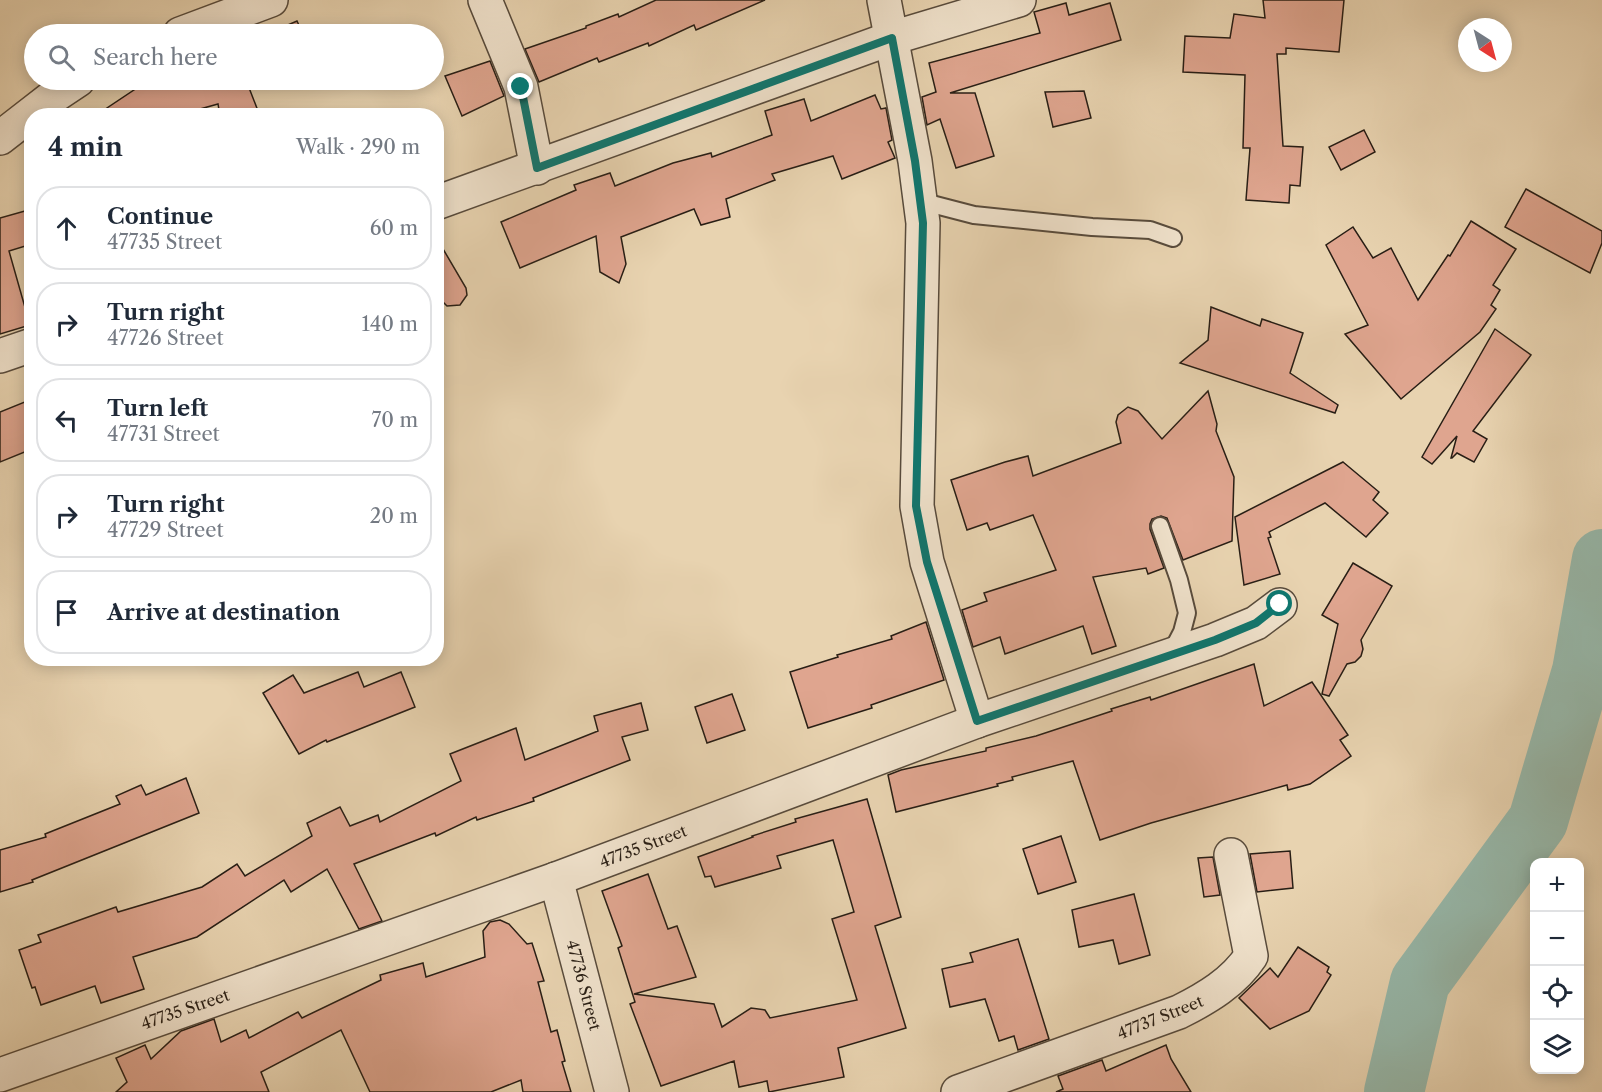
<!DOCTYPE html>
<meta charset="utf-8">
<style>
:root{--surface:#fff;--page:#f6f6f7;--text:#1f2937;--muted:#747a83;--line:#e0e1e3}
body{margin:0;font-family:"Libre Caslon Text",serif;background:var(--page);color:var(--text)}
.controls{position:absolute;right:18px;bottom:18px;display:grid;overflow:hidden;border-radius:12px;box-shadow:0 3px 15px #0003}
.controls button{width:54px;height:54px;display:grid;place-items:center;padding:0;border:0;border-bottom:2px solid var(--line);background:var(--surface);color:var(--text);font:30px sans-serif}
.compass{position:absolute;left:1458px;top:18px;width:54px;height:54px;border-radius:50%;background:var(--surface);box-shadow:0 3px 15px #0003;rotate:144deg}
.stop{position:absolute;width:18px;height:18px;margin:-14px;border:4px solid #0f766e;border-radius:50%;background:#fff}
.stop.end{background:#0f766e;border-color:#fff;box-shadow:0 2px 6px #0008}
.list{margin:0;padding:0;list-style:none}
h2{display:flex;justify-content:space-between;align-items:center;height:78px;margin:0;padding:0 24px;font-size:26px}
h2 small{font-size:20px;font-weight:400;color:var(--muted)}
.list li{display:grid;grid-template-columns:39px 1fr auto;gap:18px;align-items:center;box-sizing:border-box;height:84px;margin:0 12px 12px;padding:0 12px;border:2px solid var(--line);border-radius:24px}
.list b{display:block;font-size:22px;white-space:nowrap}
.list p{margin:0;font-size:20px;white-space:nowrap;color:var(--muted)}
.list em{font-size:20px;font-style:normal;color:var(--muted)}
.icon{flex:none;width:33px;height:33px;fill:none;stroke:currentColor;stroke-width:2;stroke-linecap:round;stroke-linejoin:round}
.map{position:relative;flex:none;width:1602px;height:1092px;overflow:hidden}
.search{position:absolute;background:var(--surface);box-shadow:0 3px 15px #0003;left:24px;top:24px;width:420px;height:66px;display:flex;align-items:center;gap:15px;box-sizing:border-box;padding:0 21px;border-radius:33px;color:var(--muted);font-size:22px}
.panel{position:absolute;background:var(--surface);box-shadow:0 3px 15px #0003;left:24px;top:108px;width:420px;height:558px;border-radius:24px}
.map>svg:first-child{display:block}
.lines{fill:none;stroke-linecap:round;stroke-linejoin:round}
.river{stroke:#97b8aa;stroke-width:60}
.building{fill:#dfa58f;stroke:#281e15;stroke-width:1.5}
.service-casing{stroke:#584b3c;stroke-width:20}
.minor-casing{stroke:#584b3c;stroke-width:36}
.service{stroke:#f0e2cc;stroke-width:16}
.minor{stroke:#f0e2cc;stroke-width:33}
.route{stroke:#0f766e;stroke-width:8}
.labels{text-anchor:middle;stroke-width:4.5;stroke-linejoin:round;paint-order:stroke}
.street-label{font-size:16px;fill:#281e15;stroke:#f0e2cc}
</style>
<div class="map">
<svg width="1602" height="1092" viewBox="0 0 1602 1092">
<rect width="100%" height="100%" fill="#e8d3b0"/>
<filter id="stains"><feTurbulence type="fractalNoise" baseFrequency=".00333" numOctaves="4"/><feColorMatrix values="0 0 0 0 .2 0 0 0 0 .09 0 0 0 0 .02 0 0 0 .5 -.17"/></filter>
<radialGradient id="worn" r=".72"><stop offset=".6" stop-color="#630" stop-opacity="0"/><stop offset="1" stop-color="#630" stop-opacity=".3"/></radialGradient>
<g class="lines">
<path class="river" d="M1394,1092l26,-110 118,-161 44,-150 20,-112"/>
</g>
<g class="building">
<path d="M656,0h109l-69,30 -2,-5 -45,21 -1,-3 -49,19 -2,-4 -58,24 -14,-33 61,-21v-2l32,-12 1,3z"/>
<path d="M1263,0h81l-5,52 -53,-4v6h-9l6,92 20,1 -3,39 -10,-1 -1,18 -43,-3 4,-52h-7l2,-73 -62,-3 2,-36 45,2 4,-24 31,4z"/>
<path d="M1066,3l3,12 41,-12 11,37 -171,53h25l19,63 -38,12 -16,-49 -13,6 -5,-28 14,-5 -7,-29 111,-30 -6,-21z"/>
<path d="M297,21l6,13h-36z"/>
<path d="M490,61l14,35 -42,20 -17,-40z"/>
<path d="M149,80h99h-2l14,36h-40l-2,-12 -43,12h-80z"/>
<path d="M1084,91l7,27 -38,9 -8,-35z"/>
<path d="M875,95l6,14 5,-1 6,32 -4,2 7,16 -53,21 -9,-23 -61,18 3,6 -49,19 4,18 -29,8 -7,-16 -73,28 5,27 -7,19 -19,-11 -4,-36 -76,32 -19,-46 75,-32 -2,-5 36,-12 5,13 58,-23 38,-10 1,4 60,-22 -7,-24 39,-12 7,22z"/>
<path d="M1364,130l11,22 -34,18 -12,-23z"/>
<path d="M1526,189l76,42v12l-12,30 -85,-46z"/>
<path d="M32,209v35l-23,7 21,74 -30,9v-116z"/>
<path d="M1471,221l45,28 -23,36 7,5 -9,15 5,4 -16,23 -79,67 -56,-65 23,-9 -42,-80 27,-18 20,31 18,-10 27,52 30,-45 2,1z"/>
<path d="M436,237l30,51 1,7 -7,10 -13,1 -11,-11z"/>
<path d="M1211,307l49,19 2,-7 41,14 -13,40 48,32 -3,8 -155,-50 28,-23z"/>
<path d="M1495,329l36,26 -58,76 14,8 -13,23 -17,-9 -5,5h-1l6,-22 -25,28 -10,-7z"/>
<path d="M1208,391l9,33 -1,7 18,46 -2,64 -49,19 -16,-42 -6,-2 -9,3 -2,5v5l14,39 -16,6 -2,-6 -53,9 23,69 -24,8 -9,-28 -78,28 -5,-17 -27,10 -11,-37 25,-9 -3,-8 72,-23 -23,-55 -43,15 -3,-7 -20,7 -16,-50 54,-18 23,-6 5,20 88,-33 -5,-21 2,-7 10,-8 10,4 24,28z"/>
<path d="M32,399v50l-32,13v-50z"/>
<path d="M1343,462l36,30 -6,8 15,13 -22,24 -41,-34 -56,29 2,5 -3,1 12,36 -36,11 -9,-68z"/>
<path d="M1353,563l39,23 -31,54 2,9 -2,7 -6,6 -8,2 -18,32 -7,-2 16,-70 -16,-9z"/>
<path d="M926,622l18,58 -73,25 1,3 -64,20 -18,-56 48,-15 -1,-2 55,-16 -1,-3z"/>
<path d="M1254,664l10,42 48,-24 36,53 -8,5 11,16 -41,28 -22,6 -1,-5 -136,38 -51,17 -27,-79 -61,16 1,3 -16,4 1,2 -102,26 -8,-37 13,-5 85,-19v-3l50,-12 76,-25 -1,-2 39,-12 1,3z"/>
<path d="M358,672l6,15 37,-15 14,35 -88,35 -1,-2 -27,14 -36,-61 30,-18 11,18z"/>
<path d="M732,694l13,36 -38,13 -12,-36z"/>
<path d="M641,703l7,27 -26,7 8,23 -97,38 1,3 -57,19 -1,-3 -40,19 -1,-3 -81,31 28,57 -23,8 -32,-60 -36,23 -7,-12 -87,57 -64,20 11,32 -43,14 -6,-17 -54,19 -6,-18 -3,1 -13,-38 22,-8 -3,-7 78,-28 2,5 84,-25 35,-23 8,12 67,-40 -5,-13 33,-16 10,19 28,-11 2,7 81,-41 -11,-27 66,-26 9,32 73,-29 -4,-15z"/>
<path d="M186,778l13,35 -167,67 1,2 -33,10v-42l46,-13 -1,-3 75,-30 -4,-8 25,-11 5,10z"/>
<path d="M867,799l34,118 -26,9 31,102 -68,20 6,29 -75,15 -2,-11 -28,6 -5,-26 -73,25 -31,-82 5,-2 -17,-54 4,-2 -20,-55 46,-17 20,55 9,-3 19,51 -62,17 80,10 8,23 29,-19 14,2 5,8 87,-18 -25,-81 22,-7 -21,-72 -56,16 4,12 -66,19 -4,-11 -6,1 -7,-20 55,-20 -1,-1 44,-14 -1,-3z"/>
<path d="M1061,836l15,46 -38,12 -15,-45z"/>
<path d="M1290,851l3,37 -36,4 -7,-38z"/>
<path d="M1213,857l7,38 -16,2 -6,-39z"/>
<path d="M1134,894l16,61 -31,9 -6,-24 -34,7 -7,-37z"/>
<path d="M500,920l9,4 18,20 5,-1 12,38 -6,1 13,50 6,-2 8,31 -3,1 9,30h-48l-2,-12 -30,12h-121l-29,-62 -80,42 8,20h-153l11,-10 -11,-24 29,-13 6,14 30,-28 33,-12 7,23 25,-12 3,8 49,-26 4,6 79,-38 -1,-5 43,-12 3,14 59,-20 -2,-26 7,-9z"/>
<path d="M1018,939l31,100 -31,11 -4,-14 -15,5 -14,-42 -35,8 -8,-38 31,-7 -3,-9z"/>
<path d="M1298,947l31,20 -2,5 4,3 -22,36 -39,18 -31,-31 31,-30 8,9z"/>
<path d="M1166,1045l5,14 20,33h-135l7,-3 -5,-13 44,-16 4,11z"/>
</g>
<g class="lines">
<defs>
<g id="service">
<path d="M920,201l54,14 118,12 58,3 23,8"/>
<path d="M1160,526l19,54 8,33 -5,19 -11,21"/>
</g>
<g id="minor">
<path d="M485,0l36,87 16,81"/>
<path d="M884,0l31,161 8,62 -6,283 10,56 50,159"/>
<path d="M180,34l91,-34"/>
<path d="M0,138l54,-42 24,-16"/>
<path d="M436,203l456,-165 127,-38"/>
<path d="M0,356l32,-11"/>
<path d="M556,879l56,213"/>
<path d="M0,1075l556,-196 421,-158 238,-81 41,-17 24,-18"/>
<path d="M958,1092l221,-80c28,-14 55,-30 72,-56l-20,-101"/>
</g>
</defs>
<use href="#service" class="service-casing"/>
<use href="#minor" class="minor-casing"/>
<use href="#service" class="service"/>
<use href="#minor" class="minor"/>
</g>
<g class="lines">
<path class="route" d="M521,87l16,81 355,-130 23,123 8,62 -7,283 11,56 50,159 238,-81 41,-17 24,-19"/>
</g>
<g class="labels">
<g class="street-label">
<text transform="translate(643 846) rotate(-21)" y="6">47735 Street</text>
<text transform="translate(584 985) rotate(75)" y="6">47736 Street</text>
<text transform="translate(185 1009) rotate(-19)" y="6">47735 Street</text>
<text transform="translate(1160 1017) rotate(-22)" y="6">47737 Street</text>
</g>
</g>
<rect width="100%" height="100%" filter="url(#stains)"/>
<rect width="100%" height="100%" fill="url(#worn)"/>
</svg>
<div class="controls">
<button>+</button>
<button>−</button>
<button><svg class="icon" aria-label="locate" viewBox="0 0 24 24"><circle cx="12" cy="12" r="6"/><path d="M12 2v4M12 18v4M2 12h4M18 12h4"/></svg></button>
<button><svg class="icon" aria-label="layers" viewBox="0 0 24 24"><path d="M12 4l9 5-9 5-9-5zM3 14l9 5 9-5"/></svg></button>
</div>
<svg class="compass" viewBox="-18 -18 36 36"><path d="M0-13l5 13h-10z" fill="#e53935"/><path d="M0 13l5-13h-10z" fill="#747a83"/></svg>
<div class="stop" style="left:1280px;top:604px"></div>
<div class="stop end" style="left:521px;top:87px"></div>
<div class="search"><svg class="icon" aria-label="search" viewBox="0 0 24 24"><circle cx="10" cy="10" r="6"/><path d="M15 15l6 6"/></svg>Search here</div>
<section class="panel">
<h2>4 min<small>Walk · 290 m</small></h2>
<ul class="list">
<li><svg class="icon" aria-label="ahead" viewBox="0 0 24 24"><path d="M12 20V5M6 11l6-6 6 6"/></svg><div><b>Continue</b><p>47735 Street</p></div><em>60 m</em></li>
<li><svg class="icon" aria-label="right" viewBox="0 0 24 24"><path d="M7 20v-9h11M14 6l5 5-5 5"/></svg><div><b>Turn right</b><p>47726 Street</p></div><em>140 m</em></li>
<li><svg class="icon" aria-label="left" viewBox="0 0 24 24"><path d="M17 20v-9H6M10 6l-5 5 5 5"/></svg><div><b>Turn left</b><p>47731 Street</p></div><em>70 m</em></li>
<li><svg class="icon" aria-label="right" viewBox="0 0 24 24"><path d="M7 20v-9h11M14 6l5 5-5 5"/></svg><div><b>Turn right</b><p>47729 Street</p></div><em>20 m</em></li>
<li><svg class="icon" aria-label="arrive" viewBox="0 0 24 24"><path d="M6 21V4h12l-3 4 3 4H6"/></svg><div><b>Arrive at destination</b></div></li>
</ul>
</section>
</div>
